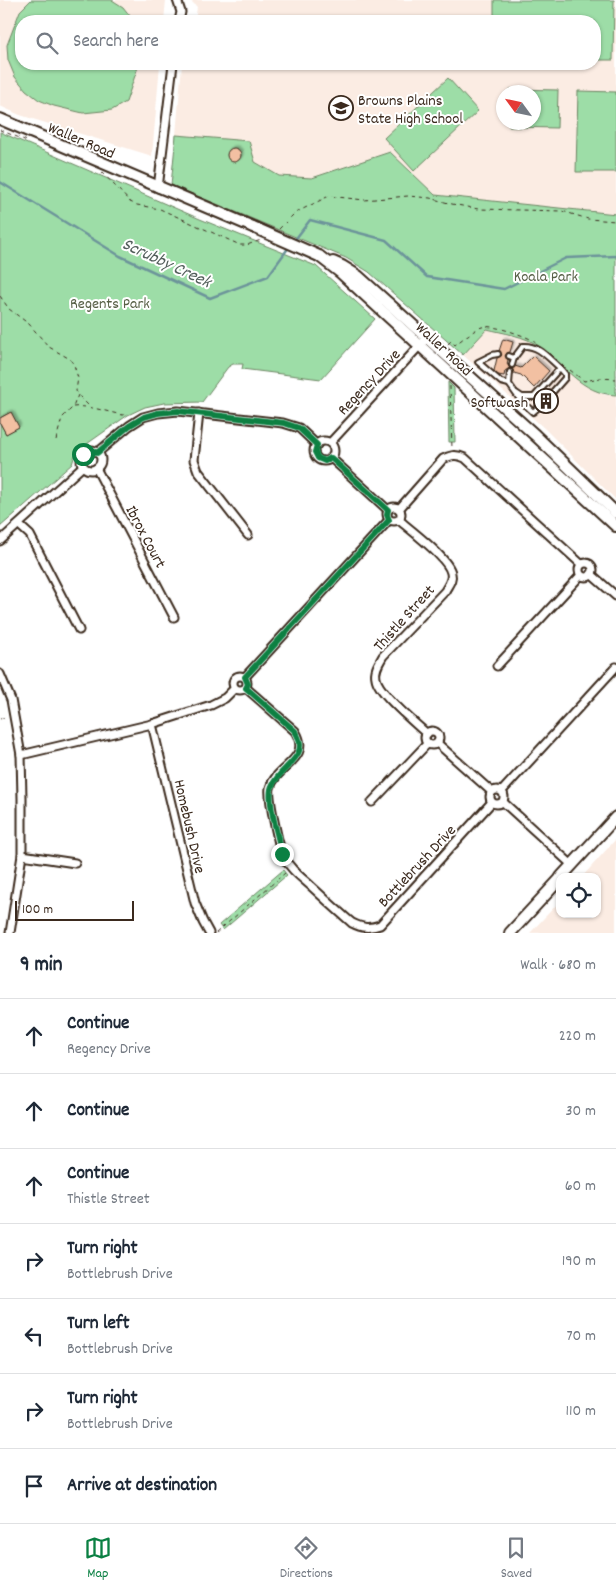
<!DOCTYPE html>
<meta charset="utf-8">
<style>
:root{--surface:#fff;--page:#f6f6f7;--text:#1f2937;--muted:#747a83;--line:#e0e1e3;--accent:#0b8043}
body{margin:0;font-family:Dekko,sans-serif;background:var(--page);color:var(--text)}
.controls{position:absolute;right:15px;bottom:15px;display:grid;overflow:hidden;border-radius:10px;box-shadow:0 1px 4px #0004}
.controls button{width:45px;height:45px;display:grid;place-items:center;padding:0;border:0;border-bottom:1px solid var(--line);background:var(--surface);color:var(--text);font:25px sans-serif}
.compass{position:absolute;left:496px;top:85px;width:45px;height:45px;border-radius:50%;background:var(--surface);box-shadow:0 1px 4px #0004;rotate:303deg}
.scale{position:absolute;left:15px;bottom:12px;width:119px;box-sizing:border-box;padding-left:5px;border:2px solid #3b2a1e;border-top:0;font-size:14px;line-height:18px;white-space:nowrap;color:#3b2a1e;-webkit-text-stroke:4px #fff;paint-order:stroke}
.stop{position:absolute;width:15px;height:15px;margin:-11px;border:4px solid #0b8043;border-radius:50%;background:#fff}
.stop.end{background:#0b8043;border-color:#fff;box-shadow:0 1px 5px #0008}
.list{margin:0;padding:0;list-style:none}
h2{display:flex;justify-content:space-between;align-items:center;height:65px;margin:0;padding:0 20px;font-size:21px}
h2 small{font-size:16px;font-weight:400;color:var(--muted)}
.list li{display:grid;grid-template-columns:32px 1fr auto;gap:15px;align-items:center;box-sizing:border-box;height:75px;padding:0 20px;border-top:1px solid var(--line)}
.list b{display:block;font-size:19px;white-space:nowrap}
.list p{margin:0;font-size:16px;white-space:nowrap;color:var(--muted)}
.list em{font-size:16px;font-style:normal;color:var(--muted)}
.icon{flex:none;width:28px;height:28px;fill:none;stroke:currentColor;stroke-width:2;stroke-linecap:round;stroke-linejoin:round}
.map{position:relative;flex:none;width:616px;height:933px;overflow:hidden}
.search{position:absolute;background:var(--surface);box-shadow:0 1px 4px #0004;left:15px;right:15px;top:15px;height:55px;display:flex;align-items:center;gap:12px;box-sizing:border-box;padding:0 18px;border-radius:20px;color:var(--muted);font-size:19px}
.sheet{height:590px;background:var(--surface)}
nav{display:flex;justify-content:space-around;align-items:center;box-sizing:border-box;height:70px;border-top:1px solid var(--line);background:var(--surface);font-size:14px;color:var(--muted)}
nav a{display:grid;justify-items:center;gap:2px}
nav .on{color:var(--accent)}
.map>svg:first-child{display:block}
.built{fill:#fbece3;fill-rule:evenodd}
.green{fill:#9ddda7;stroke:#6c8462}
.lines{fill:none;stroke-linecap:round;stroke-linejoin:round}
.stream{stroke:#6c949a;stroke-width:2.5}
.building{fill:#f2c0a2;stroke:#3b2a1e;filter:url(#shadow)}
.lane-casing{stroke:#3b2a1e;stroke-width:8}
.street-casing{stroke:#3b2a1e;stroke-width:11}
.secondary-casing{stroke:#3b2a1e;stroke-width:14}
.path{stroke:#3b2a1e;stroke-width:1;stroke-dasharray:4 4;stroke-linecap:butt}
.lane{stroke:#fff;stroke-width:4}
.street{stroke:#fff;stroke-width:7}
.secondary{stroke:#fff;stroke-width:10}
.secondary-bridge-casing{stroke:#3b2a1e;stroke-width:14;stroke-linecap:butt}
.secondary-bridge{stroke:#fff;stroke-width:10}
.route{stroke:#0b8043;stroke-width:6}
.labels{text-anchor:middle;stroke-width:4;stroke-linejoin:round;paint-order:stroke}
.poi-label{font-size:16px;fill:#3b2a1e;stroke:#fff;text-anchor:start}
.street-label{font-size:16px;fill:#3b2a1e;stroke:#fff}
.park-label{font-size:16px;fill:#586047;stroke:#fff}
.water-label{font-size:18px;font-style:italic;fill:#545f5c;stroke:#fff}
</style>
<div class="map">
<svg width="616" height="933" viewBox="0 0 616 933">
<defs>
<filter id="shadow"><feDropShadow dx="2" dy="-2" stdDeviation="1" flood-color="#0004"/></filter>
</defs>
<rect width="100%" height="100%" fill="#fff"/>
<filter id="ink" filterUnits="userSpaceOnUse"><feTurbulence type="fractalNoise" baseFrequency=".02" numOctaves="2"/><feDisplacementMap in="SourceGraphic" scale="10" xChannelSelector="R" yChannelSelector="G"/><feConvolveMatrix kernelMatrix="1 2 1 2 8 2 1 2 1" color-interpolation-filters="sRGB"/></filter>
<g filter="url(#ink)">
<g class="built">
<path d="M0,0h166l-2,21h-143v43h139l-8,92 -132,-41 -20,-9z"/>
<path d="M190,0h426v214l-181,-19 -45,-43 -78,26 -33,-2 -25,-14 -6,-21 -72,-6 6,-71h413v-43h-400l2,-14zM504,92h30v30h-30z"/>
<path d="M487,329l42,11 9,5 67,50h11v105l-71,-71 -82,-74z"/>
<path d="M616,839v94h-86l30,-32v13h37v-37h-15z"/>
</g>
<g class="green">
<path d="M31,0h81l11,7 11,14h-113v43h118l-13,38 -14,8 -29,3 -29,-7 -15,-6 -13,-10 -11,-13 -7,-17 -1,-15 13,-34z"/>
<path d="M494,0h120l-1,60h-18v-39h-101z"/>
<path d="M448,78l30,33 -64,60 -30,-33z"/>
<path d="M510,89l48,1 -1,38 -48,-1v-4l25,-1v-30h-24z"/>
<path d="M578,91l38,1v80h-40z"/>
<path d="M0,132l200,87 116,47 59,53 -54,60 -79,-10 1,-5h-10l-5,3 -26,35 -38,1 -19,4 -17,8 -44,31 -9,9 -3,9 -72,63v-104l6,11 12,-7 -7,-15 -11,6z"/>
<path d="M176,135l73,6 6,21 24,14 33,2 78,-26 45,43 181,19v181c-35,-1 -52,-31 -77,-49 -14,-10 -36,-13 -52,-17l-24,26 -94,-83 -23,-14 -175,-73z"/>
<path d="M448,382l6,6 1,54h-6z"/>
<path d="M283,870l4,5 -64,55 -4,-5z"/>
</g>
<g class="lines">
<g class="stream">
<path d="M0,182l120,74 90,42 58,-22 21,-29"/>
<path d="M294,241l16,-21 76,20 41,37 77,12 62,-31 50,-2"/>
</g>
</g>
<g class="building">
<circle cx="234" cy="155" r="7"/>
<path d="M503,339l10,3 -3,10 -3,1 -2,3 3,4 -1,4 3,4 -5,3 -1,5 -6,-1 -4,-4 3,-13 5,-3 -3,-4z"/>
<path d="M533,356l16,15 -15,17 -13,-13 -7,-2 -2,-4 3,-3 6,2z"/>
<path d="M546,394l2,4h4l2,2 -9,9 -1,-1v-5l-4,-1z"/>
<path d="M11,412l8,15 -13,7 -6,-11v-5z"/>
</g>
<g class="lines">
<defs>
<g id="lane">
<path d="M498,354l-6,1 -14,7 23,20 8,2"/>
<path d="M509,356l5,2 -2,7"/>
<path d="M514,358l9,-12c16,-1 25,12 37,22l-26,29h-12l-6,-4"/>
<path d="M510,372l-1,12 12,17 12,11 8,-7"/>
<path d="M550,395l15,-17v-4l-5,-6"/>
</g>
<g id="street">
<path d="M177,0l4,12 -2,9"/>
<path d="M158,188l15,-124"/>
<path d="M199,413l-5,47 4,11 50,64"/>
<circle cx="324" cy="451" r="10"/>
<path d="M330,443l93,-101"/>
<circle cx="91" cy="460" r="10"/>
<path d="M97,453l32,-27 14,-9 15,-4 20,-2 105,12 16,5 18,17"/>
<path d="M331,458l57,52"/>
<path d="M96,468l78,149"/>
<circle cx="394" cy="514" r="7"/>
<path d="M399,509l44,-50c9,-4 13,-5 22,-1l116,106"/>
<path d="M399,520c12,10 50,39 52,53 2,7 -3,12 -6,18l-62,65c-4,7 -9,14 -7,22 2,15 39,45 51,56"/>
<path d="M19,525l11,10 49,95"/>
<path d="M0,541l83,-75"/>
<circle cx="586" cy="570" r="7"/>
<path d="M591,574l25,22"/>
<path d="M497,666l84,-91"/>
<path d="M0,674l11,26 10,55 1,43v57l-12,78"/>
<circle cx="240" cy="683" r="7"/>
<path d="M245,677l144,-157"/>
<path d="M246,688l49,43c18,29 -19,34 -25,57 -2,10 9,59 13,68 7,13 18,21 29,31 13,12 26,24 40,36 10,5 17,6 28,2l112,-123"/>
<path d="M152,724l43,179 8,19 6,11"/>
<circle cx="432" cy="738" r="7"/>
<path d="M437,743l55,49"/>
<path d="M21,755l131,-31 59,-19 14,-7 10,-10"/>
<circle cx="497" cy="797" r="7"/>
<path d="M502,791l114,-124"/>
<path d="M372,802l56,-59"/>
<path d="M503,802l69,63"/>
<path d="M22,855l53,8"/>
</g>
<g id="secondary">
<path d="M0,119l253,108"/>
<path d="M319,256l22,17 275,253"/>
<path d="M333,262l9,4 16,10 177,159 81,78"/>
<path d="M561,877l55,-60"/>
<path d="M510,933l50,-54"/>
</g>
</defs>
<use href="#lane" class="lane-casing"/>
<use href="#street" class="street-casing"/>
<use href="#secondary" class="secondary-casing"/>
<g class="path">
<path d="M0,130l27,11"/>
<path d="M102,172l28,30 7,3 23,4 80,36h7l14,-5"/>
<path d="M279,229l16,-16 34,-17 35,4 44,-4 22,2 22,6 26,5 84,2 26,8 28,2"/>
<path d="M0,296l9,13 20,15 20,23 21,12 4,6 4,13 -2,13 2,4 11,11"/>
<path d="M448,344l3,-3 4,4c6,-5 20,-16 27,-18 10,-3 45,9 54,15"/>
<path d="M570,370l14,11 16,-3 16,1"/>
<path d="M450,386l2,63"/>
<path d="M73,407c17,-2 33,5 50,8h2l2,2"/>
<path d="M56,440l6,-22 11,-11 5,-12"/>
<path d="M0,719l5,-2"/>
<path d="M216,933l69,-60"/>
</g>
<use href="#lane" class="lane"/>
<use href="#street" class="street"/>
<use href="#secondary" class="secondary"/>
<defs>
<path id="secondary-bridge" d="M253,227l66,29"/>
</defs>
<use href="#secondary-bridge" class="secondary-bridge-casing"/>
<use href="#secondary-bridge" class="secondary-bridge"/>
</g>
</g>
<g class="lines" filter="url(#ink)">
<path class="route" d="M83,454l9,-4 5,3 32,-27 15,-9 14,-4 20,-2 106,12 15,5 18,17 -2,7 3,6 7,3 6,-3 57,52 -1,5 2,5 -144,157 3,7 -2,4 49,43c17,26 -14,34 -23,55 -6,13 7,53 10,68"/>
</g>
<defs>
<symbol id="school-ring" viewBox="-11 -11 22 22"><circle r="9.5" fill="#fff" stroke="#3b2a1e" stroke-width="1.5"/><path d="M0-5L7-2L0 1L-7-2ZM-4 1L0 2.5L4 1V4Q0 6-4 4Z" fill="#3b2a1e"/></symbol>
<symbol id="building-ring" viewBox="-11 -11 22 22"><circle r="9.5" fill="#fff" stroke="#3b2a1e" stroke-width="1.5"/><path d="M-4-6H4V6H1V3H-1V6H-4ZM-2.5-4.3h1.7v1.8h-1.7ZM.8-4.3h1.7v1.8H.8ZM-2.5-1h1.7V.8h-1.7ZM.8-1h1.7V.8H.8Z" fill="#3b2a1e"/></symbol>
</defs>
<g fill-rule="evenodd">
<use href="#school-ring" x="327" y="94" width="28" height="28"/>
<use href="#building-ring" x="532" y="387" width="28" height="28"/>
</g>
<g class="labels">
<g class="poi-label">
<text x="358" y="105">Browns Plains<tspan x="358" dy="18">State High School</tspan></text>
<text x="528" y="407" text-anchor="end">Softwash</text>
</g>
<g class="street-label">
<text transform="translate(82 139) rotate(23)" y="6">Waller Road</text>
<text transform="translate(445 348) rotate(43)" y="6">Waller Road</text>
<text transform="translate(368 381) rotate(-47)" y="6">Regency Drive</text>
<text transform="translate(147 536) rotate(62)" y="6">Ibrox Court</text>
<text transform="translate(403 617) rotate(-48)" y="6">Thistle Street</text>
<text transform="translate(191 826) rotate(77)" y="6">Homebush Drive</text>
<text transform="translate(416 865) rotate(-47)" y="6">Bottlebrush Drive</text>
</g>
<g class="park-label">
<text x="546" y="281">Koala Park</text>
<text x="110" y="308">Regents Park</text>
</g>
<g class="water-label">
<text transform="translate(167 262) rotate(25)" y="6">Scrubby Creek</text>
</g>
</g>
</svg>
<div class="controls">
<button><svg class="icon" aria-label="locate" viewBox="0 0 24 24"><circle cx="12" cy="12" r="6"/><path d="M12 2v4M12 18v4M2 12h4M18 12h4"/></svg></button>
</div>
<svg class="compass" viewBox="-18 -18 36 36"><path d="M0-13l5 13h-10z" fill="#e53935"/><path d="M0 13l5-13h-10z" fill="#747a83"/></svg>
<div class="scale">100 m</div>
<div class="stop" style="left:83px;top:454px"></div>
<div class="stop end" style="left:282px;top:854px"></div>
<div class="search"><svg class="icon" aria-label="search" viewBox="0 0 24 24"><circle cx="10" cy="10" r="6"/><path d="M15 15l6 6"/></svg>Search here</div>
</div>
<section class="sheet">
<h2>9 min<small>Walk · 680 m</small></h2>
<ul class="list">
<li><svg class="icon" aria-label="ahead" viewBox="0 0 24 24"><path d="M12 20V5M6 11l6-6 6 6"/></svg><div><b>Continue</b><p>Regency Drive</p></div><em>220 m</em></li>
<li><svg class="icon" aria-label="ahead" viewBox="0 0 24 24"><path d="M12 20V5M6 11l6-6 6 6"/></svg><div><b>Continue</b></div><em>30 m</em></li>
<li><svg class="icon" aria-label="ahead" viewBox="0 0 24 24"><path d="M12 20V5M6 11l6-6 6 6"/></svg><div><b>Continue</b><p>Thistle Street</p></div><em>60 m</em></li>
<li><svg class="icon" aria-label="right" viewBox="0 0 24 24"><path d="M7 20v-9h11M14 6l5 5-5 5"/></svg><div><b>Turn right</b><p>Bottlebrush Drive</p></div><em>190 m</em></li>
<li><svg class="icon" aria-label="left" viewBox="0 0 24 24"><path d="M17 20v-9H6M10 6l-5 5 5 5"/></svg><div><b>Turn left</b><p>Bottlebrush Drive</p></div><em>70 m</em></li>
<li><svg class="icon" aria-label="right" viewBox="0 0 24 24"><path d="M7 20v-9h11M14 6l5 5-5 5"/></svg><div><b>Turn right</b><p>Bottlebrush Drive</p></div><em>110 m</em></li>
<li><svg class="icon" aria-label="arrive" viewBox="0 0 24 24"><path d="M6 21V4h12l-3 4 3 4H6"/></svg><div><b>Arrive at destination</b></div></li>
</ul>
</section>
<nav>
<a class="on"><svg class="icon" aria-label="map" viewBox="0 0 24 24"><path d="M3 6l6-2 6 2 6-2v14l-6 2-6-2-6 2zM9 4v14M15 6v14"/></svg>Map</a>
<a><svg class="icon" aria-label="directions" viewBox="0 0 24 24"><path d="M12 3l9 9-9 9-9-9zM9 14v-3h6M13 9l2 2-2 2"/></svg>Directions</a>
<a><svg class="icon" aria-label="saved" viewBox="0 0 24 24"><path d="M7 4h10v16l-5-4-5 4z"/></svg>Saved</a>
</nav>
